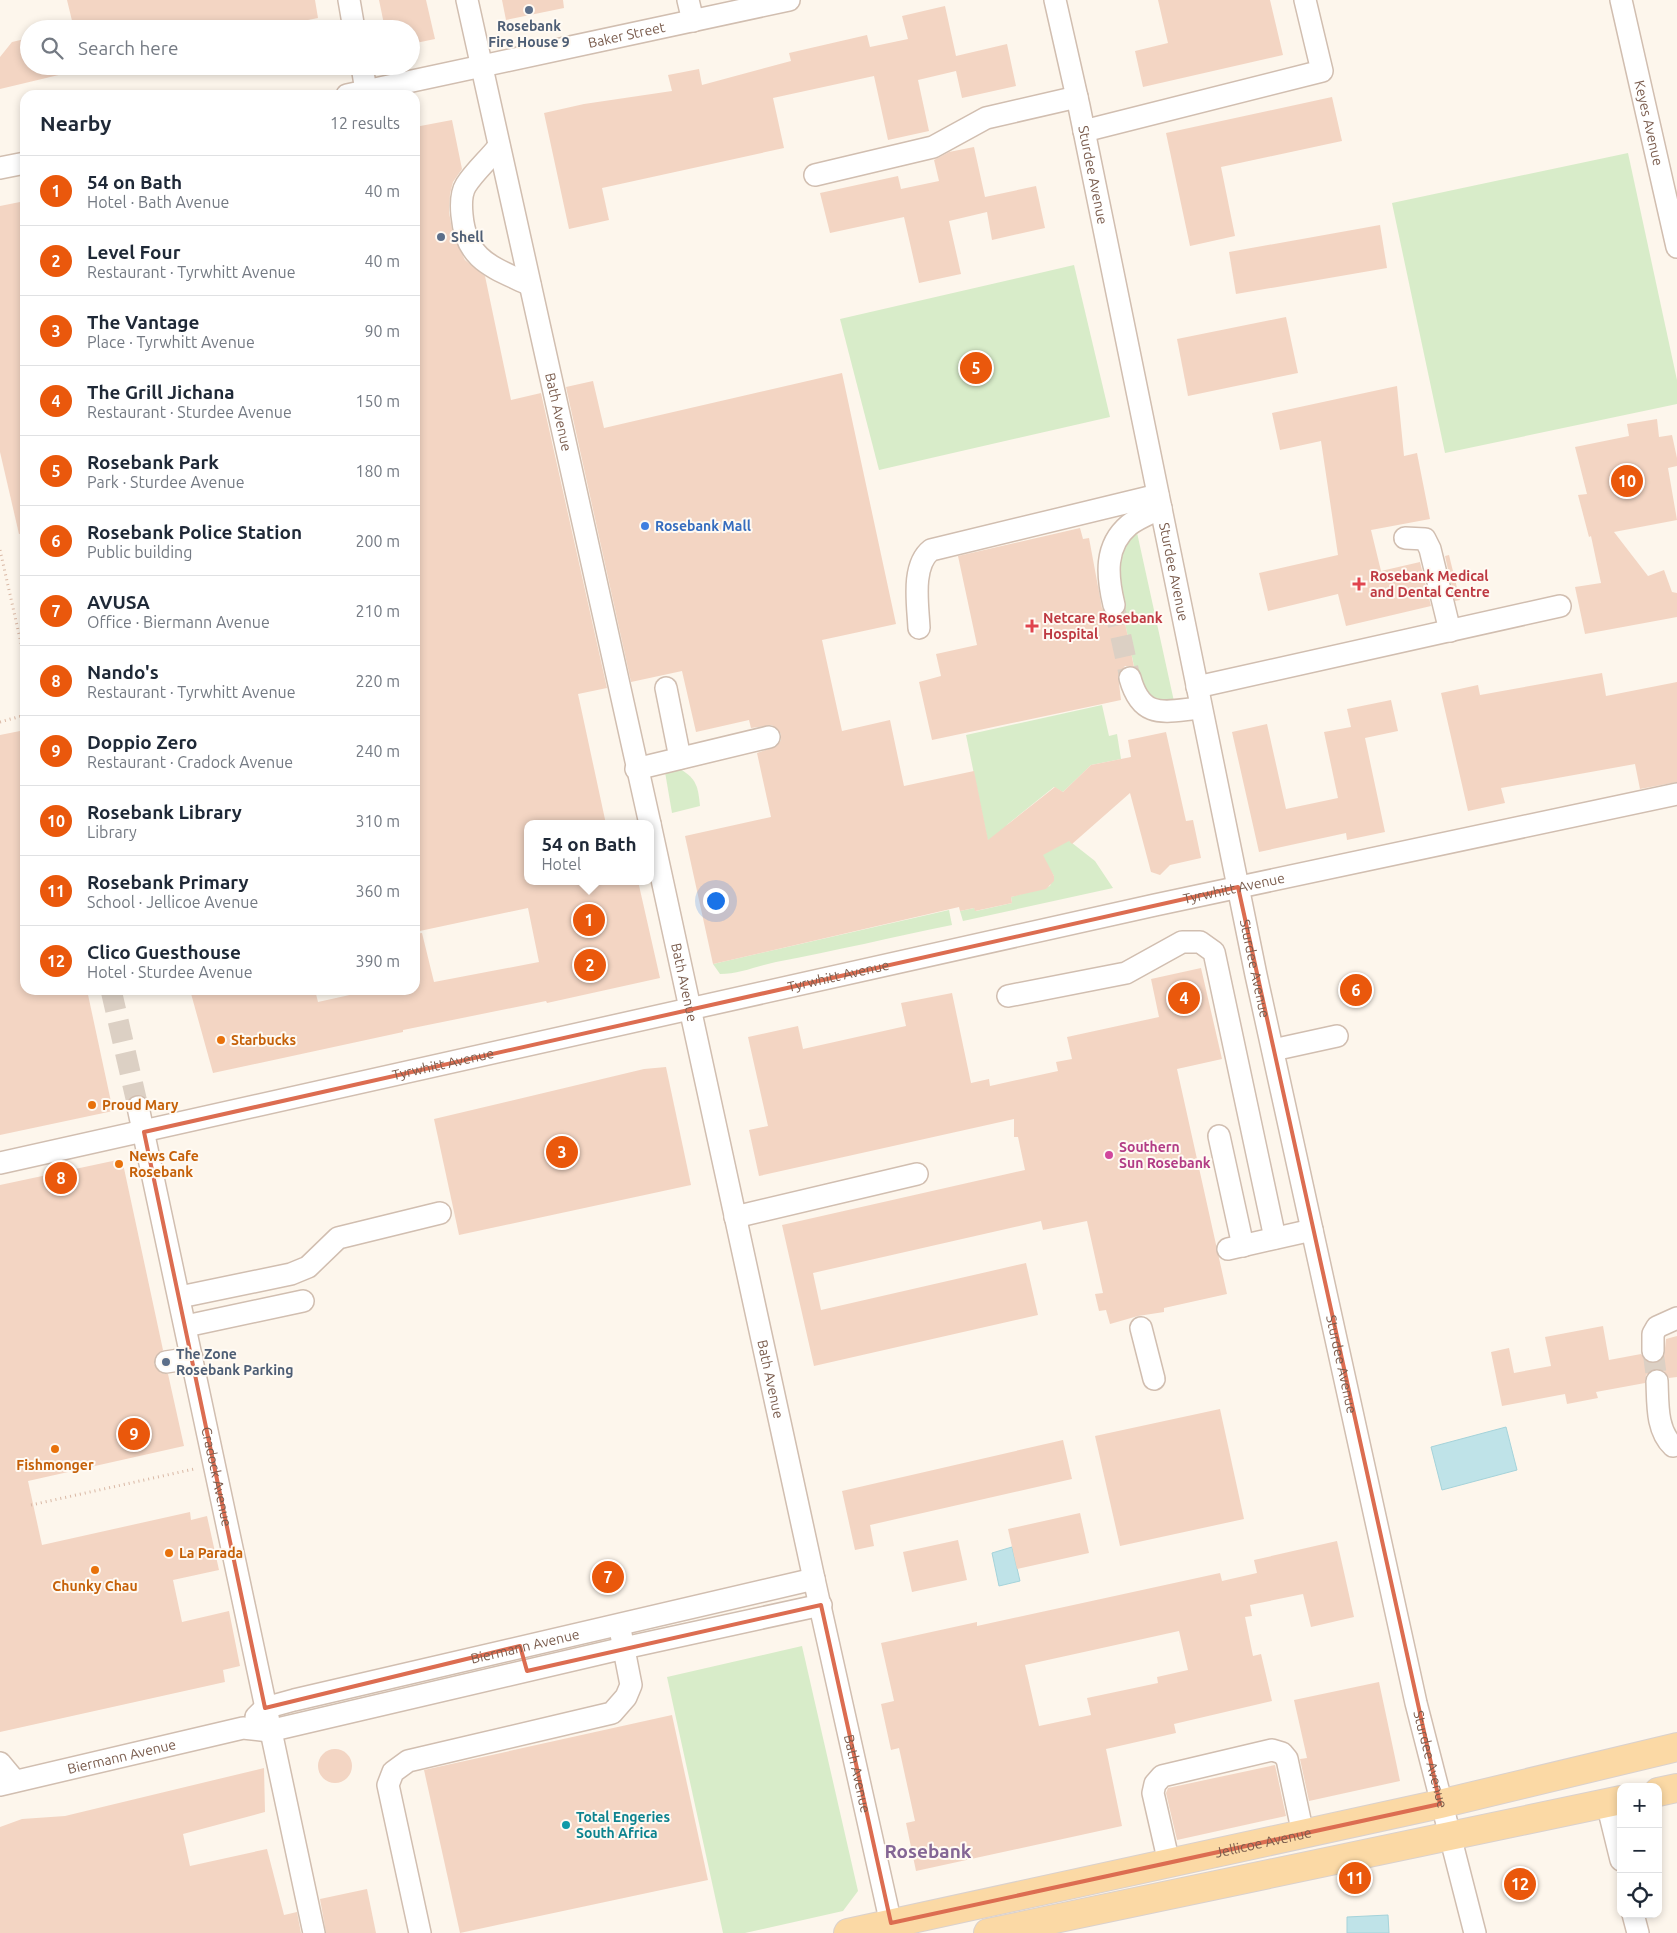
<!DOCTYPE html>
<meta charset="utf-8">
<style>
:root{--surface:#fff;--page:#f2f2f3;--text:#1f2937;--muted:#747a83;--line:#e0e1e3;--accent:#ea580c}
body{margin:0;font-family:Ubuntu,sans-serif;background:var(--page);color:var(--text)}
.controls{position:absolute;right:15px;bottom:15px;display:grid;overflow:hidden;border-radius:10px;box-shadow:0 2px 8px #0003}
.controls button{width:45px;height:45px;display:grid;place-items:center;padding:0;border:0;border-bottom:1px solid var(--line);background:var(--surface);color:var(--text);font:25px sans-serif}
.you{position:absolute;left:715px;top:900px;width:18px;height:18px;margin:-12px;border:4px solid #fff;border-radius:50%;background:#1a73e8;box-shadow:0 0 0 8px #1a73e833}
.badge{display:grid;place-items:center;width:32px;height:32px;border-radius:50%;background:var(--accent);color:#fff;font-size:16px;font-weight:700}
.pin{position:absolute;translate:-50% -50%;border:2px solid #fff;box-shadow:0 1px 5px #0006}
.popup{position:absolute;left:524px;top:820px;width:130px;height:65px;box-sizing:border-box;display:grid;place-content:center;border-radius:10px;background:var(--surface);filter:drop-shadow(0 1px 4px #0005);font-size:16px;white-space:nowrap;color:var(--muted)}
.popup b{font-size:19px;color:var(--text)}
.popup::after{content:'';position:absolute;left:50%;top:100%;margin-left:-10px;border:10px solid transparent;border-top-color:var(--surface)}
.list{margin:0;padding:0;list-style:none}
h2{display:flex;justify-content:space-between;align-items:center;height:65px;margin:0;padding:0 20px;font-size:21px}
h2 small{font-size:16px;font-weight:400;color:var(--muted)}
.list li{display:grid;grid-template-columns:32px 1fr auto;gap:15px;align-items:center;box-sizing:border-box;height:70px;padding:0 20px;border-top:1px solid var(--line)}
.list b{display:block;font-size:19px;white-space:nowrap}
.list p{margin:0;font-size:16px;white-space:nowrap;color:var(--muted)}
.list em{font-size:16px;font-style:normal;color:var(--muted)}
.icon{flex:none;width:28px;height:28px;fill:none;stroke:currentColor;stroke-width:2;stroke-linecap:round;stroke-linejoin:round}
.map{position:relative;flex:none;width:1677px;height:1933px;overflow:hidden}
.search{position:absolute;background:var(--surface);box-shadow:0 2px 8px #0003;left:20px;top:20px;width:400px;height:55px;display:flex;align-items:center;gap:12px;box-sizing:border-box;padding:0 18px;border-radius:28px;color:var(--muted);font-size:19px}
.panel{position:absolute;background:var(--surface);box-shadow:0 2px 8px #0003;left:20px;top:90px;width:400px;height:905px;border-radius:15px}
.map>svg:first-child{display:block}
.green{fill:#d8ecc9}
.water{fill:#bfe3e8;stroke:#a5d3da}
.building{fill:#f3d5c3;fill-rule:evenodd}
.lines{fill:none;stroke-linecap:round;stroke-linejoin:round}
.minor-tunnel{stroke:#dcd0c4;stroke-width:21;stroke-dasharray:21 11;stroke-linecap:butt}
.minor-casing{stroke:#d1beb0;stroke-width:24}
.major-casing{stroke:#dad1cd;stroke-width:30}
.path{stroke:#d9b8a5;stroke-width:3;stroke-dasharray:1 4;stroke-linecap:butt}
.minor{stroke:#fff;stroke-width:21}
.major{stroke:#fbd9a5;stroke-width:28}
.marked{fill:none;stroke:#dc6d51;stroke-width:4;stroke-linejoin:round}
.service-dot{fill:#5c6f8a;stroke:#fffaf3;stroke-width:2}
.shop-dot{fill:#3f7fe0;stroke:#fffaf3;stroke-width:2}
.health-dot{fill:#e0444e;stroke:#fffaf3;stroke-width:2}
.food-dot{fill:#e8710a;stroke:#fffaf3;stroke-width:2}
.hotel-dot{fill:#d1479c;stroke:#fffaf3;stroke-width:2}
.culture-dot{fill:#0f9aa8;stroke:#fffaf3;stroke-width:2}
.labels{text-anchor:middle;stroke-width:4;stroke-linejoin:round;paint-order:stroke}
.service-label{font-size:14px;font-weight:bold;fill:#4e5e75;stroke:#fffaf3;text-anchor:start}
.street-label{font-size:14px;fill:#7a5c4d;stroke:#fffaf3}
.shop-label{font-size:14px;font-weight:bold;fill:#366cbe;stroke:#fffaf3;text-anchor:start}
.health-label{font-size:14px;font-weight:bold;fill:#be3a42;stroke:#fffaf3;text-anchor:start}
.food-label{font-size:14px;font-weight:bold;fill:#c56008;stroke:#fffaf3;text-anchor:start}
.hotel-label{font-size:14px;font-weight:bold;fill:#b23c85;stroke:#fffaf3;text-anchor:start}
.culture-label{font-size:14px;font-weight:bold;fill:#0d838f;stroke:#fffaf3;text-anchor:start}
.district-label{font-size:19px;font-weight:bold;fill:#846695;stroke:#fffaf3}
</style>
<div class="map">
<svg width="1677" height="1933" viewBox="0 0 1677 1933">
<rect width="100%" height="100%" fill="#fdf6ec"/>
<g class="green">
<path d="M1628,153l49,227v24l-232,49 -53,-250z"/>
<path d="M1074,265l36,152 -231,53 -39,-151z"/>
<path d="M1136,528l39,178 -14,5 -25,-35 -15,-72 -7,1 6,-71z"/>
<path d="M1102,705l7,31 8,-2 4,25 -30,6 -28,27 -9,-5 -46,37 -6,8 -10,30 -26,-127z"/>
<path d="M680,769c17,10 18,18 20,37l-28,7 -7,-41z"/>
<path d="M1067,839l28,22 18,27 -150,33 -3,-10 14,-3 2,3 36,-8 -1,-6 39,-11 4,-10 -15,-21z"/>
<path d="M949,910l3,15c-59,12 -117,26 -176,37 -19,4 -37,12 -56,12l-7,-10z"/>
<path d="M802,1646l56,245 -15,20 -98,22h-22l-56,-256z"/>
</g>
<g class="water">
<path d="M1506,1427l11,43 -75,20 -11,-43z"/>
<path d="M1012,1547l8,34 -21,5 -7,-33z"/>
<path d="M1388,1915l1,18h-42v-16z"/>
</g>
<g class="building">
<path d="M67,0h248l3,18 -10,2 1,9h-235z"/>
<path d="M379,0h47l9,39 -24,5v-15h-26z"/>
<path d="M502,0h61l1,8 -58,12z"/>
<path d="M1158,0h112l13,55 -140,32 -8,-36 33,-8z"/>
<path d="M945,6l11,50 51,-12 9,42 -54,12 -6,-27 -38,9 11,51 -41,9 -14,-64 -101,22 11,50 -182,40 7,32 -40,9 -25,-116 40,-9 88,-13 -4,-16 31,-6 3,16 89,-24 -2,-8 78,-18 3,12 38,-8 -6,-23z"/>
<path d="M29,38v28h37l1,7 -67,16v-32l12,-15z"/>
<path d="M1332,97l10,44 -121,26 14,69 -45,10 -24,-113z"/>
<path d="M452,120l10,49 -9,13 -3,12 -1,18 4,23 12,25 20,16 26,124 30,-7 66,295 -29,6 28,130h-78v57h110l22,97 -113,25 -1,-2 -143,29v2l-190,41 -23,-83h125l3,12 54,-12h43v-56l7,-1 12,49 105,-20 -11,-54 -113,24v-805z"/>
<path d="M974,147l11,50 51,-11 9,42 -53,12 -5,-28 -38,9 12,53 -42,9 -15,-66 -74,16 -10,-40 78,-17 3,13 38,-8 -5,-21 15,-8z"/>
<path d="M25,201v333h-6l-19,-82v-246z"/>
<path d="M1380,225l7,43 -151,26 -7,-42z"/>
<path d="M1286,317l12,56 -110,23 -11,-57z"/>
<path d="M842,373l54,251 -74,16 20,91 48,-11 14,66 70,-15 14,69 67,-53 8,5 28,-27 40,-8 -3,-17 38,-8 20,89 7,-1 8,38 -31,7 -10,10 -9,-3 -21,-79 -58,51 -3,-3 -26,14 11,21v5l-8,8 -35,8 1,6 -37,8 -1,-3 -14,3 -1,-4 -246,57 -28,-128 86,-19 -14,-64 20,-7 4,-6v-6l-9,-9 -21,3 -2,-8 -53,12 -14,-61 -51,11 -65,-295 27,-6 11,47z"/>
<path d="M1397,386l7,70 13,-3 13,66 -59,11 10,41 39,-9 11,44 -85,20 -8,-32 -70,17 -9,-38 79,-18 -17,-114 -41,9 -8,-37z"/>
<path d="M1657,419l2,18 13,-2 5,23v8l-9,2 9,52 -63,12 34,44 16,-6 8,22 5,1v24l-92,17 -10,-47 26,-4 -10,-47 -2,1 -11,-42 9,-1 -12,-47 54,-11 -2,-12z"/>
<path d="M1080,528l3,11 6,-1 13,70 9,9h6l6,-4 11,54 -9,-1 -7,9 3,25 -189,40 -13,-58 22,-6 -5,-22 41,-9 -19,-89z"/>
<path d="M1449,555l11,45 -5,1 -10,-45z"/>
<path d="M1602,673l4,23 71,-14v100l-37,7 -5,-25 -134,24 4,15 -37,8 -27,-118 37,-8 2,10z"/>
<path d="M1391,700l7,31 -33,7 20,94 -38,8 -1,-7 -87,19 -27,-120 35,-8 19,85 52,-11 -14,-66 27,-5 -4,-18z"/>
<path d="M25,730v260h62l26,121 -113,24v-400z"/>
<path d="M1201,968l21,91 -45,10 50,225 -63,14v4l-26,4 -28,8 -4,-14 -7,1 -4,-17 8,-1 -16,-72 -44,9 -2,-9 -228,52 8,37 205,-47 12,52 -224,51 -32,-141 243,-55 -7,-33h-4v-18l-255,57 -10,-46 19,-4 -20,-89 50,-11 5,23 103,-23 -5,-23 51,-10 19,90 18,-4 1,7 68,-15 -2,-9 16,-3 -5,-22 92,-20 -8,-38z"/>
<path d="M666,1067l25,118 -232,50 -25,-116 210,-50z"/>
<path d="M122,1159l41,191 -8,7 -1,7 7,9 7,1 16,72 -156,35 14,64 148,-33 1,8 16,-4 12,54 -46,10 9,42 47,-11 11,55 -17,4 2,12 -225,50v-547z"/>
<path d="M1603,1326l6,34 32,-6 6,8h12l5,-5 2,-18 11,-3v41l-8,1 -6,-8 -7,-1 -10,6 -1,8 -49,9 2,6 -31,6 -2,-10 -63,12 -11,-54 18,-4 5,25 37,-7 -6,-29z"/>
<path d="M1220,1409l24,110 -124,27 -25,-110z"/>
<path d="M1063,1440l9,39 -202,46 4,21 -19,4 -13,-59z"/>
<path d="M1080,1513l9,40 -72,16 -9,-40z"/>
<path d="M958,1540l9,40 -55,12 -9,-40z"/>
<path d="M1337,1541l17,76 -43,10 -8,-33 -53,11 2,11 -7,1 8,39 8,-2 11,47 -98,23 2,9 -70,16 16,77 -206,45 -10,-48 9,-2 -16,-73 -8,2 -10,-46 13,-3 -13,-58 96,-21v4l243,-53 2,8 35,-8 -3,-13zM1179,1631l9,39 -31,7 1,6 -71,15 4,17 -52,11 -14,-61z"/>
<path d="M1379,1682l21,99 -91,20 -9,-42 7,-1 -13,-58z"/>
<path d="M672,1715l36,165 -248,53 -36,-163z"/>
<circle cx="335" cy="1766" r="17"/>
<path d="M1275,1765l11,51 -109,24 -11,-47 2,-5z"/>
<path d="M264,1768l1,44 -82,22 7,32 77,-17 17,66 13,-3 4,21h-301v-106l22,-8 43,-3z"/>
<path d="M367,1889l9,44h-50l-6,-34z"/>
</g>
<g class="lines">
<g class="minor-tunnel">
<path d="M1114,605l16,73"/>
<path d="M111,990l27,117"/>
<path d="M1653,1351l4,30"/>
</g>
<defs>
<g id="minor">
<path d="M349,0l5,29"/>
<path id="s1" d="M467,0l183,824"/>
<path d="M688,0l5,21"/>
<path id="s2" d="M1055,0l24,106 177,869 160,728 59,230"/>
<path id="s3" d="M1621,0l56,247"/>
<path d="M362,66l4,25"/>
<path id="s4" d="M347,95l442,-95"/>
<path d="M1084,131l238,-60 -17,-71"/>
<path d="M499,146c-10,13 -24,25 -33,39 -5,8 -5,20 -4,30 4,46 31,52 68,70"/>
<path d="M0,168l25,-5"/>
<path d="M815,175l118,-28 53,-29 91,-21"/>
<path d="M1405,538l20,1 5,10 20,82"/>
<path d="M1114,605c-7,-29 -10,-59 15,-80 9,-7 22,-12 32,-17"/>
<path d="M919,628c-1,-23 -8,-62 12,-78l227,-55"/>
<path d="M1130,678c12,43 35,33 71,30"/>
<path d="M1197,687l363,-81"/>
<path d="M666,688l14,70"/>
<path d="M636,769l133,-32"/>
<path id="s5" d="M650,824l164,755 79,354"/>
<path d="M1008,996l118,-23 56,-31h18l14,10 61,286"/>
<path d="M1273,1050l64,-14"/>
<path id="s6" d="M138,1107l176,826"/>
<path d="M1219,1136l24,110"/>
<path id="s7" d="M0,1163l1155,-258 522,-111"/>
<path d="M735,1217l182,-43"/>
<path d="M1228,1249l84,-19"/>
<path d="M180,1297l111,-23 17,-7 30,-29 102,-25"/>
<path d="M186,1326l117,-25"/>
<path d="M1141,1328l13,51"/>
<path d="M1653,1351v-17l4,-7 20,-9"/>
<path d="M166,1362l26,-4"/>
<path d="M1657,1381c1,22 -1,49 16,65"/>
<path id="s8" d="M256,1717l9,-9 29,-8 520,-121"/>
<path d="M0,1763l15,18"/>
<path id="s9" d="M0,1785l243,-57 26,3 355,-83 197,-43"/>
<path d="M1607,1803l14,57"/>
<path d="M1169,1863l-16,-70 2,-9 7,-8 110,-26 10,3 5,6 16,75"/>
<path d="M1633,1914l5,19"/>
<path d="M420,1933l-32,-148 5,-13 15,-11 204,-48 14,-16 5,-12 -10,-51"/>
</g>
<g id="major">
<path d="M1658,1792l19,-4"/>
<path id="s10" d="M848,1933l592,-129 237,-57"/>
<path d="M988,1933l633,-133"/>
</g>
</defs>
<use href="#minor" class="minor-casing"/>
<use href="#major" class="major-casing"/>
<g class="path">
<path d="M0,550l25,111"/>
<path d="M0,722l25,-7"/>
<path d="M31,1505l163,-36"/>
</g>
<use href="#minor" class="minor"/>
<use href="#major" class="major"/>
</g>
<path class="marked" d="M1238,887l202,917 -549,119 -70,-318 -294,66 -7,-25 -255,62 -121,-576z"/>
<g class="service-dot">
<circle cx="529" cy="10" r="5"/>
<circle cx="441" cy="237" r="5"/>
<circle cx="166" cy="1362" r="5"/>
</g>
<circle class="shop-dot" cx="645" cy="526" r="5"/>
<g class="health-dot">
<path d="M1356.5 576.5h5v5h5v5h-5v5h-5v-5h-5v-5h5z"/>
<path d="M1029.5 618.5h5v5h5v5h-5v5h-5v-5h-5v-5h5z"/>
</g>
<g class="food-dot">
<circle cx="221" cy="1040" r="5"/>
<circle cx="92" cy="1105" r="5"/>
<circle cx="119" cy="1164" r="5"/>
<circle cx="55" cy="1449" r="5"/>
<circle cx="169" cy="1553" r="5"/>
<circle cx="95" cy="1570" r="5"/>
</g>
<circle class="hotel-dot" cx="1109" cy="1155" r="5"/>
<circle class="culture-dot" cx="566" cy="1825" r="5"/>
<g class="labels">
<g class="service-label">
<text x="529" y="31" text-anchor="middle">Rosebank<tspan x="529" dy="16">Fire House 9</tspan></text>
<text x="451" y="242">Shell</text>
<text x="176" y="1359">The Zone<tspan x="176" dy="16">Rosebank Parking</tspan></text>
</g>
<g class="street-label">
<text dy="5" stroke="none"><textPath href="#s4" startOffset="286">Baker Street</textPath></text>
<text dy="5" stroke="none"><textPath href="#s3" startOffset="126">Keyes Avenue</textPath></text>
<text dy="5" stroke="none"><textPath href="#s2" startOffset="179">Sturdee Avenue</textPath></text>
<text dy="5" stroke="none"><textPath href="#s1" startOffset="422">Bath Avenue</textPath></text>
<text dy="5" stroke="none"><textPath href="#s2" startOffset="584">Sturdee Avenue</textPath></text>
<text dy="5" stroke="none"><textPath href="#s7" startOffset="1264">Tyrwhitt Avenue</textPath></text>
<text dy="5" stroke="none"><textPath href="#s2" startOffset="989">Sturdee Avenue</textPath></text>
<text dy="5" stroke="none"><textPath href="#s7" startOffset="859">Tyrwhitt Avenue</textPath></text>
<text dy="5" stroke="none"><textPath href="#s5" startOffset="162">Bath Avenue</textPath></text>
<text dy="5" stroke="none"><textPath href="#s7" startOffset="454">Tyrwhitt Avenue</textPath></text>
<text dy="5" stroke="none"><textPath href="#s2" startOffset="1394">Sturdee Avenue</textPath></text>
<text dy="5" stroke="none"><textPath href="#s5" startOffset="568">Bath Avenue</textPath></text>
<text dy="5" stroke="none"><textPath href="#s6" startOffset="378">Cradock Avenue</textPath></text>
<text dy="5" stroke="none"><textPath href="#s8" startOffset="280">Biermann Avenue</textPath></text>
<text dy="5" stroke="none"><textPath href="#s9" startOffset="125">Biermann Avenue</textPath></text>
<text dy="5" stroke="none"><textPath href="#s2" startOffset="1799">Sturdee Avenue</textPath></text>
<text dy="5" stroke="none"><textPath href="#s5" startOffset="972">Bath Avenue</textPath></text>
<text dy="5" stroke="none"><textPath href="#s10" startOffset="425">Jellicoe Avenue</textPath></text>
</g>
<g class="shop-label">
<text x="655" y="531">Rosebank Mall</text>
</g>
<g class="health-label">
<text x="1370" y="581">Rosebank Medical<tspan x="1370" dy="16">and Dental Centre</tspan></text>
<text x="1043" y="623">Netcare Rosebank<tspan x="1043" dy="16">Hospital</tspan></text>
</g>
<g class="food-label">
<text x="231" y="1045">Starbucks</text>
<text x="102" y="1110">Proud Mary</text>
<text x="129" y="1161">News Cafe<tspan x="129" dy="16">Rosebank</tspan></text>
<text x="55" y="1470" text-anchor="middle">Fishmonger</text>
<text x="179" y="1558">La Parada</text>
<text x="95" y="1591" text-anchor="middle">Chunky Chau</text>
</g>
<g class="hotel-label">
<text x="1119" y="1152">Southern<tspan x="1119" dy="16">Sun Rosebank</tspan></text>
</g>
<g class="culture-label">
<text x="576" y="1822">Total Engeries<tspan x="576" dy="16">South Africa</tspan></text>
</g>
<g class="district-label">
<text x="928" y="1858">Rosebank</text>
</g>
</g>
</svg>
<div class="controls">
<button>+</button>
<button>−</button>
<button><svg class="icon" aria-label="locate" viewBox="0 0 24 24"><circle cx="12" cy="12" r="6"/><path d="M12 2v4M12 18v4M2 12h4M18 12h4"/></svg></button>
</div>
<div class="you"></div>
<div class="pin badge" style="left:589px;top:920px">1</div>
<div class="popup"><b>54 on Bath</b>Hotel</div>
<div class="pin badge" style="left:590px;top:965px">2</div>
<div class="pin badge" style="left:562px;top:1152px">3</div>
<div class="pin badge" style="left:1184px;top:998px">4</div>
<div class="pin badge" style="left:976px;top:368px">5</div>
<div class="pin badge" style="left:1356px;top:990px">6</div>
<div class="pin badge" style="left:608px;top:1577px">7</div>
<div class="pin badge" style="left:61px;top:1178px">8</div>
<div class="pin badge" style="left:134px;top:1434px">9</div>
<div class="pin badge" style="left:1627px;top:481px">10</div>
<div class="pin badge" style="left:1355px;top:1878px">11</div>
<div class="pin badge" style="left:1520px;top:1884px">12</div>
<div class="search"><svg class="icon" aria-label="search" viewBox="0 0 24 24"><circle cx="10" cy="10" r="6"/><path d="M15 15l6 6"/></svg>Search here</div>
<section class="panel">
<h2>Nearby<small>12 results</small></h2>
<ul class="list">
<li><span class="badge">1</span><div><b>54 on Bath</b><p>Hotel · Bath Avenue</p></div><em>40 m</em></li>
<li><span class="badge">2</span><div><b>Level Four</b><p>Restaurant · Tyrwhitt Avenue</p></div><em>40 m</em></li>
<li><span class="badge">3</span><div><b>The Vantage</b><p>Place · Tyrwhitt Avenue</p></div><em>90 m</em></li>
<li><span class="badge">4</span><div><b>The Grill Jichana</b><p>Restaurant · Sturdee Avenue</p></div><em>150 m</em></li>
<li><span class="badge">5</span><div><b>Rosebank Park</b><p>Park · Sturdee Avenue</p></div><em>180 m</em></li>
<li><span class="badge">6</span><div><b>Rosebank Police Station</b><p>Public building</p></div><em>200 m</em></li>
<li><span class="badge">7</span><div><b>AVUSA</b><p>Office · Biermann Avenue</p></div><em>210 m</em></li>
<li><span class="badge">8</span><div><b>Nando's</b><p>Restaurant · Tyrwhitt Avenue</p></div><em>220 m</em></li>
<li><span class="badge">9</span><div><b>Doppio Zero</b><p>Restaurant · Cradock Avenue</p></div><em>240 m</em></li>
<li><span class="badge">10</span><div><b>Rosebank Library</b><p>Library</p></div><em>310 m</em></li>
<li><span class="badge">11</span><div><b>Rosebank Primary</b><p>School · Jellicoe Avenue</p></div><em>360 m</em></li>
<li><span class="badge">12</span><div><b>Clico Guesthouse</b><p>Hotel · Sturdee Avenue</p></div><em>390 m</em></li>
</ul>
</section>
</div>
